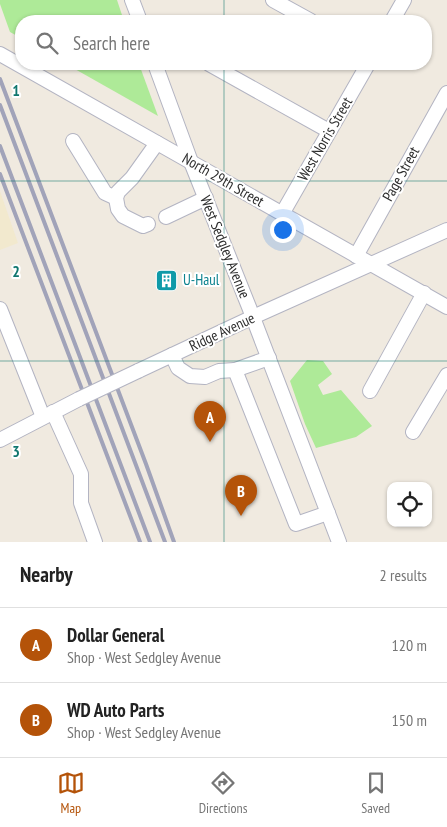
<!DOCTYPE html>
<meta charset="utf-8">
<style>
:root{--surface:#fff;--page:#f2f2f2;--text:#222;--muted:#767676;--line:#e0e0e0;--accent:#b45309}
body{margin:0;font-family:"PT Sans Narrow",sans-serif;background:var(--page);color:var(--text)}
.controls{position:absolute;right:15px;bottom:15px;display:grid;overflow:hidden;border-radius:10px;box-shadow:0 1px 4px #0004}
.controls button{width:45px;height:45px;display:grid;place-items:center;padding:0;border:0;border-bottom:1px solid var(--line);background:var(--surface);color:var(--text);font:25px sans-serif}
.you{position:absolute;left:282px;top:229px;width:18px;height:18px;margin:-12px;border:4px solid #fff;border-radius:50%;background:#1a73e8;box-shadow:0 0 0 8px #1a73e833}
.badge{display:grid;place-items:center;width:32px;height:32px;border-radius:50%;background:var(--accent);color:#fff;font-size:16px;font-weight:700}
.pin{position:absolute;translate:-50% -41px;filter:drop-shadow(0 1px 2px #0008)}
.pin::after{content:'';position:absolute;top:26px;width:18px;height:15px;background:inherit;clip-path:polygon(0 0,100% 0,50% 100%)}
.list{margin:0;padding:0;list-style:none}
h2{display:flex;justify-content:space-between;align-items:center;height:65px;margin:0;padding:0 20px;font-size:21px}
h2 small{font-size:16px;font-weight:400;color:var(--muted)}
.list li{display:grid;grid-template-columns:32px 1fr auto;gap:15px;align-items:center;box-sizing:border-box;height:75px;padding:0 20px;border-top:1px solid var(--line)}
.list b{display:block;font-size:19px;white-space:nowrap}
.list p{margin:0;font-size:16px;white-space:nowrap;color:var(--muted)}
.list em{font-size:16px;font-style:normal;color:var(--muted)}
.icon{flex:none;width:28px;height:28px;fill:none;stroke:currentColor;stroke-width:2;stroke-linecap:round;stroke-linejoin:round}
.map{position:relative;flex:none;width:447px;height:542px;overflow:hidden}
.search{position:absolute;background:var(--surface);box-shadow:0 1px 4px #0004;left:15px;right:15px;top:15px;height:55px;display:flex;align-items:center;gap:12px;box-sizing:border-box;padding:0 18px;border-radius:20px;color:var(--muted);font-size:19px}
.sheet{height:215px;background:var(--surface)}
nav{display:flex;justify-content:space-around;align-items:center;box-sizing:border-box;height:70px;border-top:1px solid var(--line);background:var(--surface);font-size:14px;color:var(--muted)}
nav a{display:grid;justify-items:center;gap:2px}
nav .on{color:var(--accent)}
.map>svg:first-child{display:block}
.education{fill:#f2e9ce}
.green{fill:#aeea98}
.lines{fill:none;stroke-linecap:round;stroke-linejoin:round}
.minor-casing{stroke:#b3b4c2;stroke-width:16}
.minor{stroke:#fff;stroke-width:14}
.rail{stroke:#a1a3b9;stroke-width:4}
.minor-bridge-casing{stroke:#b3b4c2;stroke-width:16;stroke-linecap:butt}
.minor-bridge{stroke:#fff;stroke-width:14}
.grid{fill:none;stroke:#0f766e;stroke-width:1;stroke-opacity:0.55}
.labels{text-anchor:middle;stroke-width:4;stroke-linejoin:round;paint-order:stroke}
.street-label{font-size:15px;fill:#2e2e2e;stroke:#fff}
.culture-label{font-size:15px;fill:#0d838f;stroke:#fff;text-anchor:start}
.grid-label{font-size:16px;text-anchor:middle;font-weight:bold;fill:#0f766e;stroke:#fff;stroke-width:4;stroke-linejoin:round;paint-order:stroke}
</style>
<div class="map">
<svg width="447" height="542" viewBox="0 0 447 542">
<rect width="100%" height="100%" fill="#f0eae0"/>
<path class="education" d="M0,191l18,52 -18,7z"/>
<g class="green">
<path d="M0,0h117l7,21h-103v17l-11,-6 -10,-28z"/>
<path d="M66,64h73l19,52z"/>
<path d="M307,360l16,1 9,13 -14,11 5,10 18,-5 31,36 -16,11 -40,11 -11,-24 -15,-43z"/>
</g>
<g class="lines">
<defs>
<g id="minor">
<path d="M132,0l8,21"/>
<path d="M273,0l38,21"/>
<path d="M392,21l12,-21"/>
<path d="M0,54l447,253"/>
<path d="M155,64l36,98 58,145 90,235"/>
<path d="M209,64l120,67"/>
<path d="M73,141l32,52 11,5"/>
<path d="M282,214l86,-150"/>
<path d="M166,217l40,-19"/>
<path d="M148,224l-5,2 -20,-10 -5,-7 -2,-11 2,-6 14,-14 25,-35"/>
<path d="M356,256l91,-163"/>
<path d="M0,309l43,108"/>
<path d="M172,355l6,13 12,8 15,1 14,-6 16,-1"/>
<path d="M269,358l-34,12 61,154 32,-11"/>
<path d="M138,371l115,-54 194,-87"/>
<path d="M370,391l54,-98"/>
<path d="M53,412l28,62v29l14,39"/>
<path d="M413,432l34,-57"/>
<path d="M0,440l79,-41"/>
</g>
</defs>
<use href="#minor" class="minor-casing"/>
<use href="#minor" class="minor"/>
<g class="rail">
<path d="M0,79l146,385 28,78"/>
<path d="M0,105l165,437"/>
<path d="M0,146l150,396"/>
<path d="M0,174l140,368"/>
</g>
<defs>
<path id="minor-bridge" d="M79,399l59,-28"/>
</defs>
<use href="#minor-bridge" class="minor-bridge-casing"/>
<use href="#minor-bridge" class="minor-bridge"/>
</g>
<path class="grid" d="M224,0v21M224,64v478M0,181h447M0,361h447"/>
<defs>
<symbol id="building-square" viewBox="-11 -11 22 22"><rect x="-9" y="-9" width="18" height="18" rx="4" fill="#0f9aa8" stroke="#fff"/><path d="M-4-6H4V6H1V3H-1V6H-4ZM-2.5-4.3h1.7v1.8h-1.7ZM.8-4.3h1.7v1.8H.8ZM-2.5-1h1.7V.8h-1.7ZM.8-1h1.7V.8H.8Z" fill="#fff"/></symbol>
</defs>
<g fill-rule="evenodd">
<use href="#building-square" x="154" y="268" width="25" height="25"/>
</g>
<g class="labels">
<g class="street-label">
<text transform="translate(325 139) rotate(-60)" y="5">West Norris Street</text>
<text transform="translate(401 174) rotate(-61)" y="5">Page Street</text>
<text transform="translate(223 180) rotate(30)" y="5">North 29th Street</text>
<text transform="translate(225 247) rotate(68)" y="5">West Sedgley Avenue</text>
<text transform="translate(222 332) rotate(-25)" y="5">Ridge Avenue</text>
</g>
<g class="culture-label">
<text x="183" y="285">U-Haul</text>
</g>
</g>
<g class="grid-label">
<text x="16" y="96">1</text>
<text x="16" y="277">2</text>
<text x="16" y="457">3</text>
</g>
</svg>
<div class="controls">
<button><svg class="icon" aria-label="locate" viewBox="0 0 24 24"><circle cx="12" cy="12" r="6"/><path d="M12 2v4M12 18v4M2 12h4M18 12h4"/></svg></button>
</div>
<div class="you"></div>
<div class="pin badge" style="left:210px;top:442px">A</div>
<div class="pin badge" style="left:241px;top:516px">B</div>
<div class="search"><svg class="icon" aria-label="search" viewBox="0 0 24 24"><circle cx="10" cy="10" r="6"/><path d="M15 15l6 6"/></svg>Search here</div>
</div>
<section class="sheet">
<h2>Nearby<small>2 results</small></h2>
<ul class="list">
<li><span class="badge">A</span><div><b>Dollar General</b><p>Shop · West Sedgley Avenue</p></div><em>120 m</em></li>
<li><span class="badge">B</span><div><b>WD Auto Parts</b><p>Shop · West Sedgley Avenue</p></div><em>150 m</em></li>
</ul>
</section>
<nav>
<a class="on"><svg class="icon" aria-label="map" viewBox="0 0 24 24"><path d="M3 6l6-2 6 2 6-2v14l-6 2-6-2-6 2zM9 4v14M15 6v14"/></svg>Map</a>
<a><svg class="icon" aria-label="directions" viewBox="0 0 24 24"><path d="M12 3l9 9-9 9-9-9zM9 14v-3h6M13 9l2 2-2 2"/></svg>Directions</a>
<a><svg class="icon" aria-label="saved" viewBox="0 0 24 24"><path d="M7 4h10v16l-5-4-5 4z"/></svg>Saved</a>
</nav>
